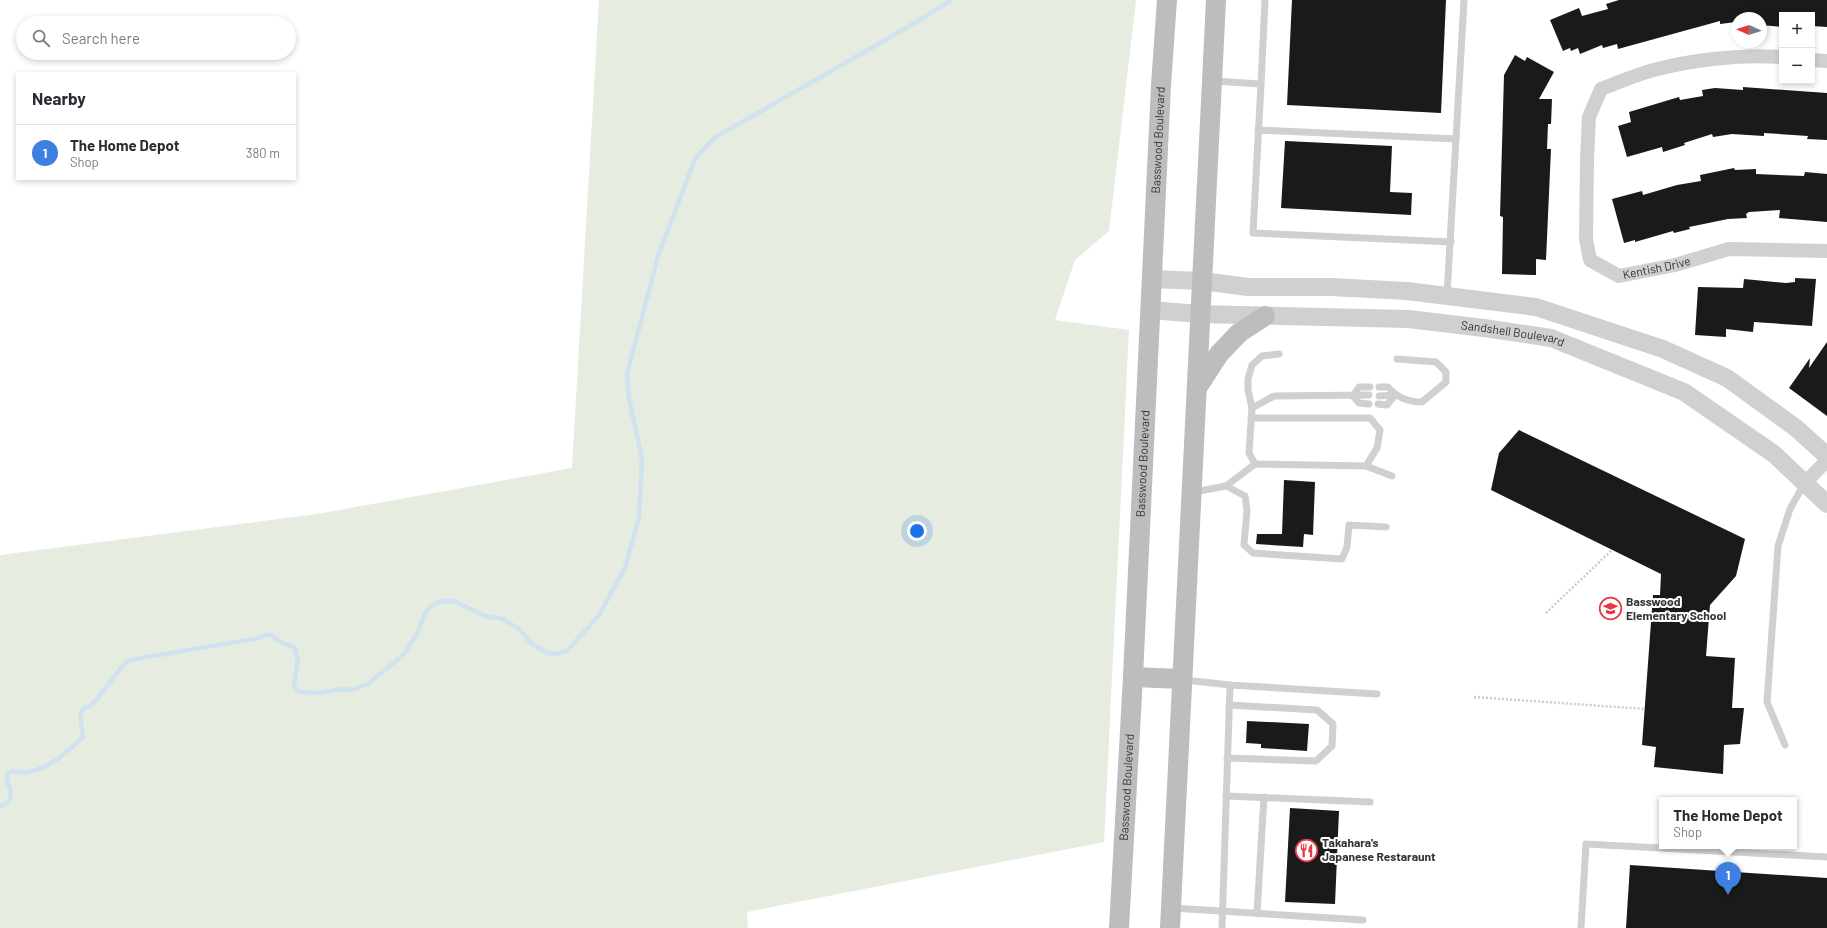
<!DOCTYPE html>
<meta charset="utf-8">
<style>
:root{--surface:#fff;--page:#f2f2f3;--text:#2b2b33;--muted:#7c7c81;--line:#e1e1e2;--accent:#d93025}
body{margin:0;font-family:Barlow,sans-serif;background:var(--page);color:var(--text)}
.controls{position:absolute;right:12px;top:12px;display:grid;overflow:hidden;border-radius:0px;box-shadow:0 2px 6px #0003}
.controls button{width:36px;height:36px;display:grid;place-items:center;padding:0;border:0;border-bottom:1px solid var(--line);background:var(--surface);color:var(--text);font:20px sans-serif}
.compass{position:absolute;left:1731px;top:12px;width:36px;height:36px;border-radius:50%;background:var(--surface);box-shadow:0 2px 6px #0003;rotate:273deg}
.you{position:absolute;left:917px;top:531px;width:14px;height:14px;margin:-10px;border:3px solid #fff;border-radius:50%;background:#1a73e8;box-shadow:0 0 0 6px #1a73e833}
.badge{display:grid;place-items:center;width:26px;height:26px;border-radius:50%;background:var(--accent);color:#fff;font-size:13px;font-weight:700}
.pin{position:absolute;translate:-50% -33px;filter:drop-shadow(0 1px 2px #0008)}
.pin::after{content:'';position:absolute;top:21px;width:14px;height:12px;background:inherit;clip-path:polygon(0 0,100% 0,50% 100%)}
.popup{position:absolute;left:1659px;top:797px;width:138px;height:52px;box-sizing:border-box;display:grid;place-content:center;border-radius:0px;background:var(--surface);filter:drop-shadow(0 1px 3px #0005);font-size:13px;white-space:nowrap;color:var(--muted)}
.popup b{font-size:15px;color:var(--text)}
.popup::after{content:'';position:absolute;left:50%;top:100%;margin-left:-8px;border:8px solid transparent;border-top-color:var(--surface)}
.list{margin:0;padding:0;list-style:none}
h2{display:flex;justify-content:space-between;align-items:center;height:52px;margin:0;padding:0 16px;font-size:17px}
h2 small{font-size:13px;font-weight:400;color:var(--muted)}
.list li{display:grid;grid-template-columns:26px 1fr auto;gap:12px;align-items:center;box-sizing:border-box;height:56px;padding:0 16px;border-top:1px solid var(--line)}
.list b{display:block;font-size:15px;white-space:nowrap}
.list p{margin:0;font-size:13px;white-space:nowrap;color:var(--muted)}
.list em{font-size:13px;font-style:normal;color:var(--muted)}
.icon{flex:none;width:22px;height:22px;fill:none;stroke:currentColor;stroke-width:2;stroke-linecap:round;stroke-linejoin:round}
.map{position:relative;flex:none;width:1827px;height:928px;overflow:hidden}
.search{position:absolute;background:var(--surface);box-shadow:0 2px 6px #0003;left:16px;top:16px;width:280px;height:44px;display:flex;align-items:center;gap:10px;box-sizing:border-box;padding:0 14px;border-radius:22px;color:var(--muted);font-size:15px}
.panel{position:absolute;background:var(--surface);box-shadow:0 2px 6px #0003;left:16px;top:72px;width:280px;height:108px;border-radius:0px}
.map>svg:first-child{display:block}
.green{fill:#e6ecdf}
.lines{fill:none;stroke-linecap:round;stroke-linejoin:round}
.stream{stroke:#cfe2ee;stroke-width:4.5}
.building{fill:#1a1a1a}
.path{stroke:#cdcdcd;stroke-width:2.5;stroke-dasharray:2 2;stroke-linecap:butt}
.service{stroke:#d0d0d0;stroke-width:7}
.minor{stroke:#d0d0d0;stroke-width:14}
.tertiary{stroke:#d0d0d0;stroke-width:18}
.secondary{stroke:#bdbdbd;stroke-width:20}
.labels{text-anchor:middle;stroke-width:4;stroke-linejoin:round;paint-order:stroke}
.street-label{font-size:12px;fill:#333;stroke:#fff}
.poi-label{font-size:12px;font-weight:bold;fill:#333;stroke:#fff;text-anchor:start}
</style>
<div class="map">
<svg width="1827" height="928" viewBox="0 0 1827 928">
<rect width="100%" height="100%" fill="#fff"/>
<path class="green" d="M599,0h537l-27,231 -34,29 -20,60 74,10 -25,512 -357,70 1,16h-748v-373l317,-41 255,-46z"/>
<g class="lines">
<path class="stream" d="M0,807c20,-10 6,-18 7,-33l6,-3c27,7 52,-17 70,-34l-3,-21 3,-7 10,-5 31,-40 6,-4 129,-22c14,-8 12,0 24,5 4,2 8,2 12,5l3,14 -4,20 1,6 5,4 17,1 25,-4 10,1 16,-6 35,-29 14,-21 8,-21 4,-5 7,-5 8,-2h10l33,16 14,1 18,11 12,14 16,10 9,1 11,-3 32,-36 26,-47 14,-51 3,-58 -13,-60 -2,-25 31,-118 37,-97 19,-21 206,-118 31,-20"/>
</g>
<g class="building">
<path d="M1292,0h154l-5,113 -154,-8z"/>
<path d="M1619,0h208v27l-15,-1 1,-11h-31v12l-21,-2v-7h-25v4l-16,2v-3l-102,28 -1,-5 -14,4 -1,-3 -22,9 -2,-6 -7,3 -1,-3 -7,3 -13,-31 29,-12 3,8 26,-7 -2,-5z"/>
<path d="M1515,55l10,6 2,-4 27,15 -15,27h13l-1,25h-3l-1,25h4l-5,111 -10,-1v16l-34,-1 1,-57 -3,-1 4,-141z"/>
<path d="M1743,87l84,6v47l-20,-1 1,-3 -44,-3v3l-32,-2 -19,3 -1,-3 -28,9 1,2 -22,7 -1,-5 -35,10 -9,-31 13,-4 -2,-10 50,-15 1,3 23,-4 -1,-6 13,-2 28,2z"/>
<path d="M1285,141l107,5 -2,46 22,1 -1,22 -130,-7z"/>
<path d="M1734,168l1,2 21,-1v5l48,2 1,-4 22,2v48l-48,-4 1,-8 -31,2 -3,2 1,4 -19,1 -39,8 1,2 -16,4 -1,-2 -38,11v-2l-11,3 -12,-44 30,-8 1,4 34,-10 24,-4 -1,-6z"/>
<path d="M1795,278l21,1 -4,47 -58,-4 -1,10 -27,-3v8l-31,-2 3,-48 45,1 1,-9 42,4 9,-1z"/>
<path d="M1827,342v74l-38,-28 21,-30 -1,10z"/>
<path d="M1519,430l226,109 -9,37 -26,29 -4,51 29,2 -3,50h12l-4,36 -16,1 -1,29 -69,-7 2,-20 -14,-2 11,-150h7l1,-21 -170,-84 8,-37z"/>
<path d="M1284,480l31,2 -2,53 -9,-1 -1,13 -47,-3 1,-10h25z"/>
<path d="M1247,721l62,3 -2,27 -46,-3v-4l-15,-1z"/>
<path d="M1290,808l49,3 -4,93 -50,-2z"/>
<path d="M1630,865l197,13v50h-201z"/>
</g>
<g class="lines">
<g class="path">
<path d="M1546,613l66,-63"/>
<path d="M1474,697l171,12"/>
</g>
<g class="service">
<path d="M1214,81l47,3 4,-84"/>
<path d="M1261,84l-8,149 198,9"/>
<path d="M1258,130l198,9"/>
<path d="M1447,295l17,-295"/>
<path d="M1379,387h9c10,11 20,15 34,15l24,-20v-10l-10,-10 -39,-3"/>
<path d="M1353,396l6,-9h11"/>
<path d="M1353,396l6,7 10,1"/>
<path d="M1379,396l16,-1"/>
<path d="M1378,404l9,1 8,-10"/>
<path d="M1252,408l22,-12 95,-1"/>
<path d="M1251,418h119l10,12 -3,18 -11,18"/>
<path d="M1255,464l-6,-11 3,-45 -4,-18v-11l4,-14 10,-9 17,-2"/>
<path d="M1226,486l29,-22 111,2 26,10"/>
<path d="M1194,492l32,-6 19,10 2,14 -3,35 9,8 89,6 5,-12 2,-22 37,2"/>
<path d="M1184,680l46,5 147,9"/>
<path d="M1785,745l-18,-43 11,-156 12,-37 14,-25"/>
<path d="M1227,758l89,3 16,-15 1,-22 -16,-14 -88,-5"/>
<path d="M1226,796l144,6"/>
<path d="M1172,908l191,12"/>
<path d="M1257,913l7,-116"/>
<path d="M1222,928l8,-243"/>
<path d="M1581,928l5,-84 241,13"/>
</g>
<g class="minor">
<path id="s1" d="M1782,57c-42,-3 -92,3 -132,14 -17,5 -33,12 -49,18l-12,28 -2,42 -1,80 4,21 29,16 56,-11 54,-16 98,2"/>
<path d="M1812,60l15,1"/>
<path d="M1805,483l22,-23"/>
</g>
<g class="tertiary">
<path d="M1151,279l51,2 46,6h83l76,4 129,16 127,42 64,29 69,50 31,28"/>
<path id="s2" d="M1150,310l50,4 208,5 76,9 67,10 133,54 90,62 53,50"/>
</g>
<g class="secondary">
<path d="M1197,388l22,-34 20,-21 26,-17"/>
<path d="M1133,677l49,2"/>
<path id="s3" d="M1119,928l14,-251 28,-592 6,-85"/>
<path d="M1170,928l46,-928"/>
</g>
</g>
<defs>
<symbol id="school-ring" viewBox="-11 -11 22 22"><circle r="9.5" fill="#fff" stroke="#e63946" stroke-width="1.5"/><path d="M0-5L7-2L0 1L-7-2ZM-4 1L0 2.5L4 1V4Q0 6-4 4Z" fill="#e63946"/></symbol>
<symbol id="restaurant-ring" viewBox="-11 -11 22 22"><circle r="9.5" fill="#fff" stroke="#e63946" stroke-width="1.5"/><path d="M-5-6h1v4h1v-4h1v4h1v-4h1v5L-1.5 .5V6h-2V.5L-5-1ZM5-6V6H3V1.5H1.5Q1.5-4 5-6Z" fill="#e63946"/></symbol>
</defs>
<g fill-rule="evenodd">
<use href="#school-ring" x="1598" y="596" width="25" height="25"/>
<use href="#restaurant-ring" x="1294" y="838" width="25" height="25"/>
</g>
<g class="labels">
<g class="street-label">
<text dy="4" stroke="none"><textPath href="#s3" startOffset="789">Basswood Boulevard</textPath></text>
<text dy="4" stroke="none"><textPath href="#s1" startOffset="431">Kentish Drive</textPath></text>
<text dy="4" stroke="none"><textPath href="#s2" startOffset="364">Sandshell Boulevard</textPath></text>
<text dy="4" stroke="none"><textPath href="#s3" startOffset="465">Basswood Boulevard</textPath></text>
<text dy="4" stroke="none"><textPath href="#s3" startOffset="141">Basswood Boulevard</textPath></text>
</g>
<g class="poi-label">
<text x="1626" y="606">Basswood<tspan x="1626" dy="14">Elementary School</tspan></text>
<text x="1322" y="847">Takahara's<tspan x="1322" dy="14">Japanese Restaraunt</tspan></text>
</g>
</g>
</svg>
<div class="controls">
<button>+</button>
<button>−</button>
</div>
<svg class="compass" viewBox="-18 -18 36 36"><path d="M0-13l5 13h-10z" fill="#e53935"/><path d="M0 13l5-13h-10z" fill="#7c7c81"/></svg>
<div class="you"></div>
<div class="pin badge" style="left:1728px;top:895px;background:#3f7fe0">1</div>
<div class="popup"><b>The Home Depot</b>Shop</div>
<div class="search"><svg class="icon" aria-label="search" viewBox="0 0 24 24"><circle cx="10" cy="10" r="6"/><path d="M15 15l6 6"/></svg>Search here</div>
<section class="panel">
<h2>Nearby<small></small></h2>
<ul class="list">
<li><span class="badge" style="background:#3f7fe0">1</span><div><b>The Home Depot</b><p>Shop</p></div><em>380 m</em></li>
</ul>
</section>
</div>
